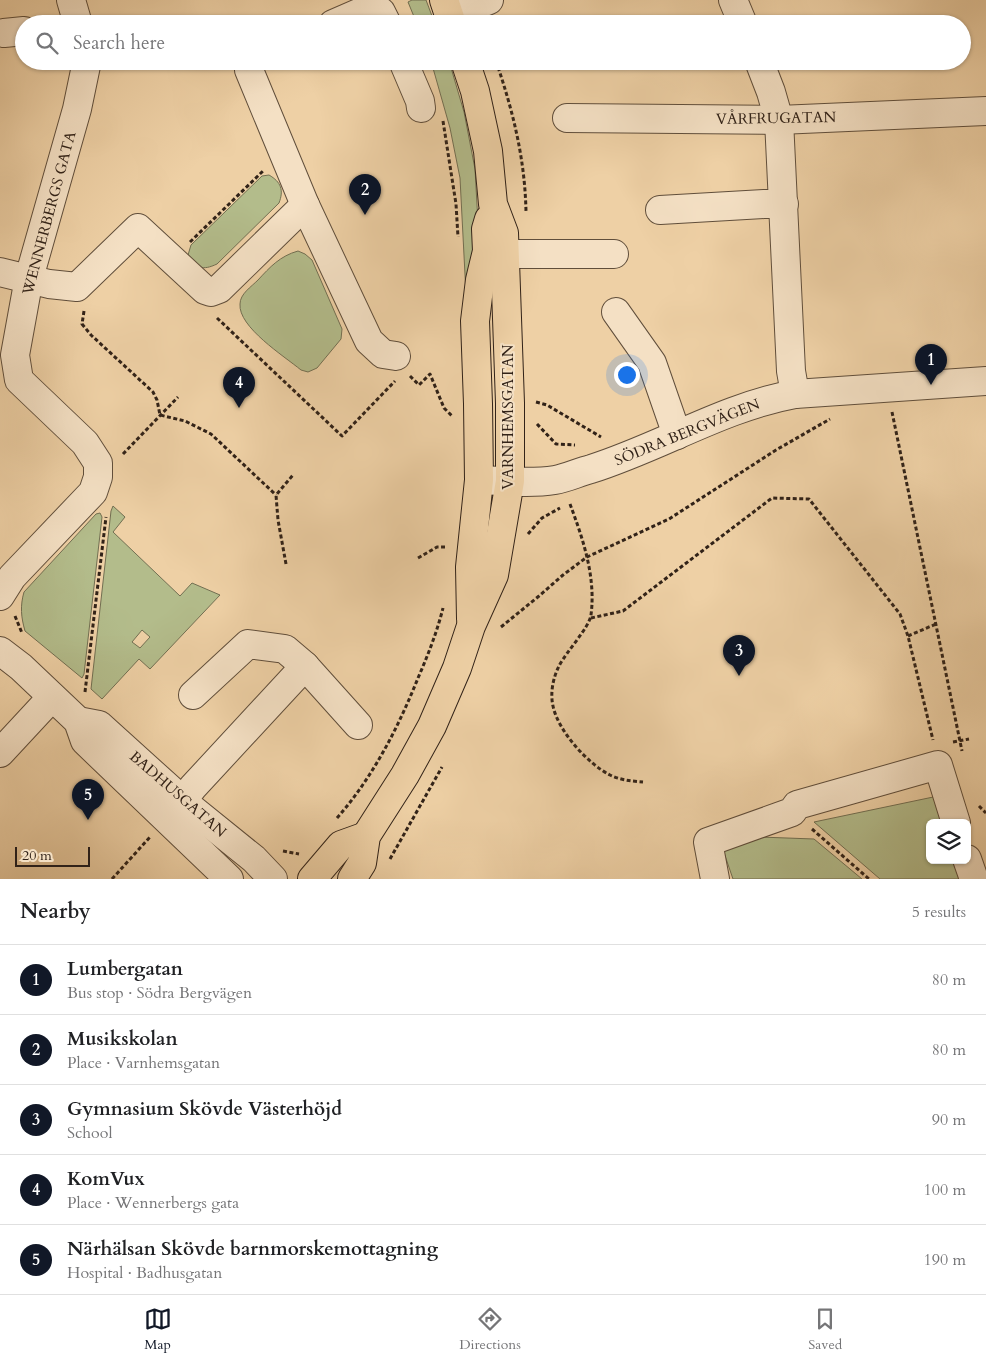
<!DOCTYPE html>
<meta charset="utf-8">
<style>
:root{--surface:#fff;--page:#f2f2f2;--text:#202124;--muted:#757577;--line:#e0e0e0;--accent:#111827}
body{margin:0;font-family:Cardo,serif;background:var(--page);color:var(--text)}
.controls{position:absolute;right:15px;bottom:15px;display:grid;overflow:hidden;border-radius:8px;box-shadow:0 1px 4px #0004}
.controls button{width:45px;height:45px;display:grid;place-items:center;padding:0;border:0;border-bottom:1px solid var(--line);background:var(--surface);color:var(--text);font:25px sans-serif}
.scale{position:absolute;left:15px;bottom:12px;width:75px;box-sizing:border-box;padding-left:5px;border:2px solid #312218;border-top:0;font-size:14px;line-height:18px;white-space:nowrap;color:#312218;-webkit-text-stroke:4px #f4e0c4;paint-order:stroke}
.you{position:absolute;left:626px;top:374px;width:18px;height:18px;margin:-12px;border:4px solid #fff;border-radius:50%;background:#1a73e8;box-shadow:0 0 0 8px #1a73e833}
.badge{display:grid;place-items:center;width:32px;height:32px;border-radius:50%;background:var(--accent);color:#fff;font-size:16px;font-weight:700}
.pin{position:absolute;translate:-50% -41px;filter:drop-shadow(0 1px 2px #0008)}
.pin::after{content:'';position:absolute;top:26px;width:18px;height:15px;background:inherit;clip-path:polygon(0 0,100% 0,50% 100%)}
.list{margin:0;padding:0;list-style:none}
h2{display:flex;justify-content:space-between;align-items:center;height:65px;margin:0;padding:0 20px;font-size:21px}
h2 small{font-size:16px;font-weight:400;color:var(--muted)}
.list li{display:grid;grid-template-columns:32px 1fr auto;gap:15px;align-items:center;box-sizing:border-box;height:70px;padding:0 20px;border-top:1px solid var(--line)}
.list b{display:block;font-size:19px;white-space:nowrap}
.list p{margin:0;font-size:16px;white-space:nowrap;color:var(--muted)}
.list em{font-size:16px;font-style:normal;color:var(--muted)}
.icon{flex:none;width:28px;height:28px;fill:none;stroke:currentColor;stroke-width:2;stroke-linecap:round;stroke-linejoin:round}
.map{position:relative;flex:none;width:986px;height:879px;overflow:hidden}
.search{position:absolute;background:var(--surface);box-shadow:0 1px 4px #0004;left:15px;right:15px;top:15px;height:55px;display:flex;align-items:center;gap:12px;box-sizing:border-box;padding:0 18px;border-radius:28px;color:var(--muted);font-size:19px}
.sheet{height:415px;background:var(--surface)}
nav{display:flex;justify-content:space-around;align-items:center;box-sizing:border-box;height:70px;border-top:1px solid var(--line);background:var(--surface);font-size:14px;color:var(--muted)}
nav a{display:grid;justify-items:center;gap:2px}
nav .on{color:var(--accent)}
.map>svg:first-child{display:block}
.green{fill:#b3bc8b;stroke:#726f52;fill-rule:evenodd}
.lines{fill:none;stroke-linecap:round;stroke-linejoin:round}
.minor-casing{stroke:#604e3b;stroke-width:30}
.major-casing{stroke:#312218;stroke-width:30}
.path{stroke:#312218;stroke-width:3;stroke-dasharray:4 2.5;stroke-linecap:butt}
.minor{stroke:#f4e0c4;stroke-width:28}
.major{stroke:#eed0a5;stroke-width:28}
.labels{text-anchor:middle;stroke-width:4;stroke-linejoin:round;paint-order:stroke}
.street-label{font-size:15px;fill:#312218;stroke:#f4e0c4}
</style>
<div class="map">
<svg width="986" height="879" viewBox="0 0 986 879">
<rect width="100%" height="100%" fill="#eed0a5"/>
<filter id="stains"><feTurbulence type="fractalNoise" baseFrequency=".004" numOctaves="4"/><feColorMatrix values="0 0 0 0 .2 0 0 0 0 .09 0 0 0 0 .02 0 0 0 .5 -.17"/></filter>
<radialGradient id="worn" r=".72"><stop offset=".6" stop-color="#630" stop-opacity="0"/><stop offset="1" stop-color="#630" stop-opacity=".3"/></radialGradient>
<g class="green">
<path d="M412,0h14l9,24h-18l-9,-22z"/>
<path d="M431,61h18l15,51 11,57 4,72 -13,53 -6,-116 -10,-50z"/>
<path d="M269,175c12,7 15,15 10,28l-62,61c-15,7 -20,4 -29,-9l3,-10 71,-69z"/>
<path d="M298,251l7,3 7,6 30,69 -1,10 -24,29 -9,4 -7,-2c-17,-14 -63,-43 -61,-66 0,-10 11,-17 18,-24 12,-13 22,-24 40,-29z"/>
<path d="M113,506l12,11 -12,15 67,64 12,-13 28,12 -70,74 -11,-10 -37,40 -11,-10 20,-178zM142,630l8,7 -10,11 -8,-6z"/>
<path d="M100,513l2,4 -18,157 -2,4 -57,-47c-4,-14 -5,-25 -1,-39l72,-78z"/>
<path d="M938,796l8,27h-16v37h26l6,19h-82l-66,-57z"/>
<path d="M759,837l55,2 48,40h-129l-11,-32z"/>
</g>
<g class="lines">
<defs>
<g id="minor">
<path d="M71,0l7,24"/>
<path d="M733,0l10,24"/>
<path d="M450,16l39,-16"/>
<path d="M333,24l37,-16h6l5,4 6,12"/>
<path d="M4,33l20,-2"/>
<path d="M251,61l-2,9 56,135 64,136 14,13 13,2"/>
<path d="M403,61l17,40 1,7"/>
<path d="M759,61l12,31 8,28 12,251 4,23"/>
<path d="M567,118l212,2 207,-9"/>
<path d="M660,210l104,-6h20"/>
<path d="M487,251l18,3h109"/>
<path d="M0,272l49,12 28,3 61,-59 67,62 6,2 8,-3 86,-84"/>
<path d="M616,312l36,51 25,72"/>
<path d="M479,480c25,1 51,4 76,0 12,-2 24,-8 36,-11 70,-22 132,-62 204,-75l191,-13"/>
<path d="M0,596l12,-19 81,-85 5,-15v-14l-13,-20 -66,-63 -4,-25 14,-77 48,-169 10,-48"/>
<path d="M0,651l21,16 57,54 7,20 144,138"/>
<path d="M193,695l55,-51 37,5 20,17 53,59"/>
<path d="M78,721l21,4 93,84 62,50 19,20"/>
<path d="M0,753l52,-56"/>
<path d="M183,800l10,-13 112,-121"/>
<path d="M967,859l7,20"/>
<path d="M715,879l-7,-37 84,-30 5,-7 141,-40 18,58"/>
</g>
<g id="major">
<path d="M444,0l8,24"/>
<path d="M471,619l-1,-52 9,-87 -1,-76 -3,-83 5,-41 7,-29 -1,-22 3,-10"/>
<path d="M312,879l29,-34 25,-9"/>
<path d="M352,879l10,-16 4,-27 39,-61 27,-49 25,-58 14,-42 23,-51 16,-94v-78l-6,-170 -11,-29 -5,-53 -13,-60 -10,-30"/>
</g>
</defs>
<use href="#minor" class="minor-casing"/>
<use href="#major" class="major-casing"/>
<g class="path">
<path d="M496,61c17,50 29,98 30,151"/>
<path d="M443,121l13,83 2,33"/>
<path d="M190,242l73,-71"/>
<path d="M84,311l-2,13 9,11 62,57 4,8 3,15 25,6 26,13 65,61"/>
<path d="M217,318l125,118 53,-55"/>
<path d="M410,376l9,9 11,-11 14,34 8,8"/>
<path d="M536,402l11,3 54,32"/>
<path d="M892,412l70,339"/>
<path d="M537,424l19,20 19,1"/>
<path d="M123,454l55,-57"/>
<path d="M570,504c13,35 26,73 21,111 -2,13 -25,37 -32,51 -6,12 -9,27 -6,40 5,25 35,58 57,69 10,5 21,6 33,7"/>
<path d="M528,534l14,-16 18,-10"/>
<path d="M418,558l19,-11h8"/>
<path d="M286,564l-8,-44 -2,-25 17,-20"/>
<path d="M15,616l7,17"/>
<path d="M591,618l32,-7 149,-113 37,1 91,115 8,22 25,104"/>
<path d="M501,627l38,-31 24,-21 24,-18 82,-38 107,-69 54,-31"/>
<path d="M908,636l28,-12"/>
<path d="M85,692l21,-175"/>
<path d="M953,742l16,-3"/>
<path d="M979,806l7,7"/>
<path d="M337,818c36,-41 61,-90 81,-140 10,-23 19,-46 25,-70"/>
<path d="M812,829l57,50"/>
<path d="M283,851l16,3"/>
<path d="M390,859l52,-92"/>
<path d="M112,879l38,-42"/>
</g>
<use href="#minor" class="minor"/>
<use href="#major" class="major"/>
</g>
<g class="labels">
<g class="street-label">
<text transform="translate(776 118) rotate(-1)" y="5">VÅRFRUGATAN</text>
<text transform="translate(49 213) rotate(-75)" y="5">WENNERBERGS GATA</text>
<text transform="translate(508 417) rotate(-90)" y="5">VARNHEMSGATAN</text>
<text transform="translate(687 432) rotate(-22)" y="5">SÖDRA BERGVÄGEN</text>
<text transform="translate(178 794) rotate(41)" y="5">BADHUSGATAN</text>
</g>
</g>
<rect width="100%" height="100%" filter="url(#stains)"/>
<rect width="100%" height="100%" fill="url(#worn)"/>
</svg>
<div class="controls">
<button><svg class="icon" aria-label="layers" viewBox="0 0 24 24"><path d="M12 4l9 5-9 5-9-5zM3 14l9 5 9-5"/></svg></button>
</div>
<div class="scale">20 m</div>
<div class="you"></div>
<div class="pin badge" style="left:931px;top:385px">1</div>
<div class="pin badge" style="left:365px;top:215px">2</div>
<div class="pin badge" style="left:739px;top:676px">3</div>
<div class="pin badge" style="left:239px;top:408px">4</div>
<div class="pin badge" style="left:88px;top:820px">5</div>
<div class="search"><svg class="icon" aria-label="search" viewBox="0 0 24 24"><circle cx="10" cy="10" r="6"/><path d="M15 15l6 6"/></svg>Search here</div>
</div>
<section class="sheet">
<h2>Nearby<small>5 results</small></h2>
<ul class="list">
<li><span class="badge">1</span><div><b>Lumbergatan</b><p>Bus stop · Södra Bergvägen</p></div><em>80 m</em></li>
<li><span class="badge">2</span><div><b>Musikskolan</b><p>Place · Varnhemsgatan</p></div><em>80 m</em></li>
<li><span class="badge">3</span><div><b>Gymnasium Skövde Västerhöjd</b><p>School</p></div><em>90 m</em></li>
<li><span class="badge">4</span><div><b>KomVux</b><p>Place · Wennerbergs gata</p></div><em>100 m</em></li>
<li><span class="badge">5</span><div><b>Närhälsan Skövde barnmorskemottagning</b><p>Hospital · Badhusgatan</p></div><em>190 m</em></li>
</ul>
</section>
<nav>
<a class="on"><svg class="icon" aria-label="map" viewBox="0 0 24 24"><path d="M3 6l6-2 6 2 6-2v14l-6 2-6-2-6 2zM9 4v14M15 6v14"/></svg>Map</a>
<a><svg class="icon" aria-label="directions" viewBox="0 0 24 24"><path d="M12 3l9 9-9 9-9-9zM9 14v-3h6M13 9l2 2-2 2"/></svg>Directions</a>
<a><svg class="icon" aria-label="saved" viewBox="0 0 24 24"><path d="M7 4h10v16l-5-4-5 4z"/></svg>Saved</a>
</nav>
